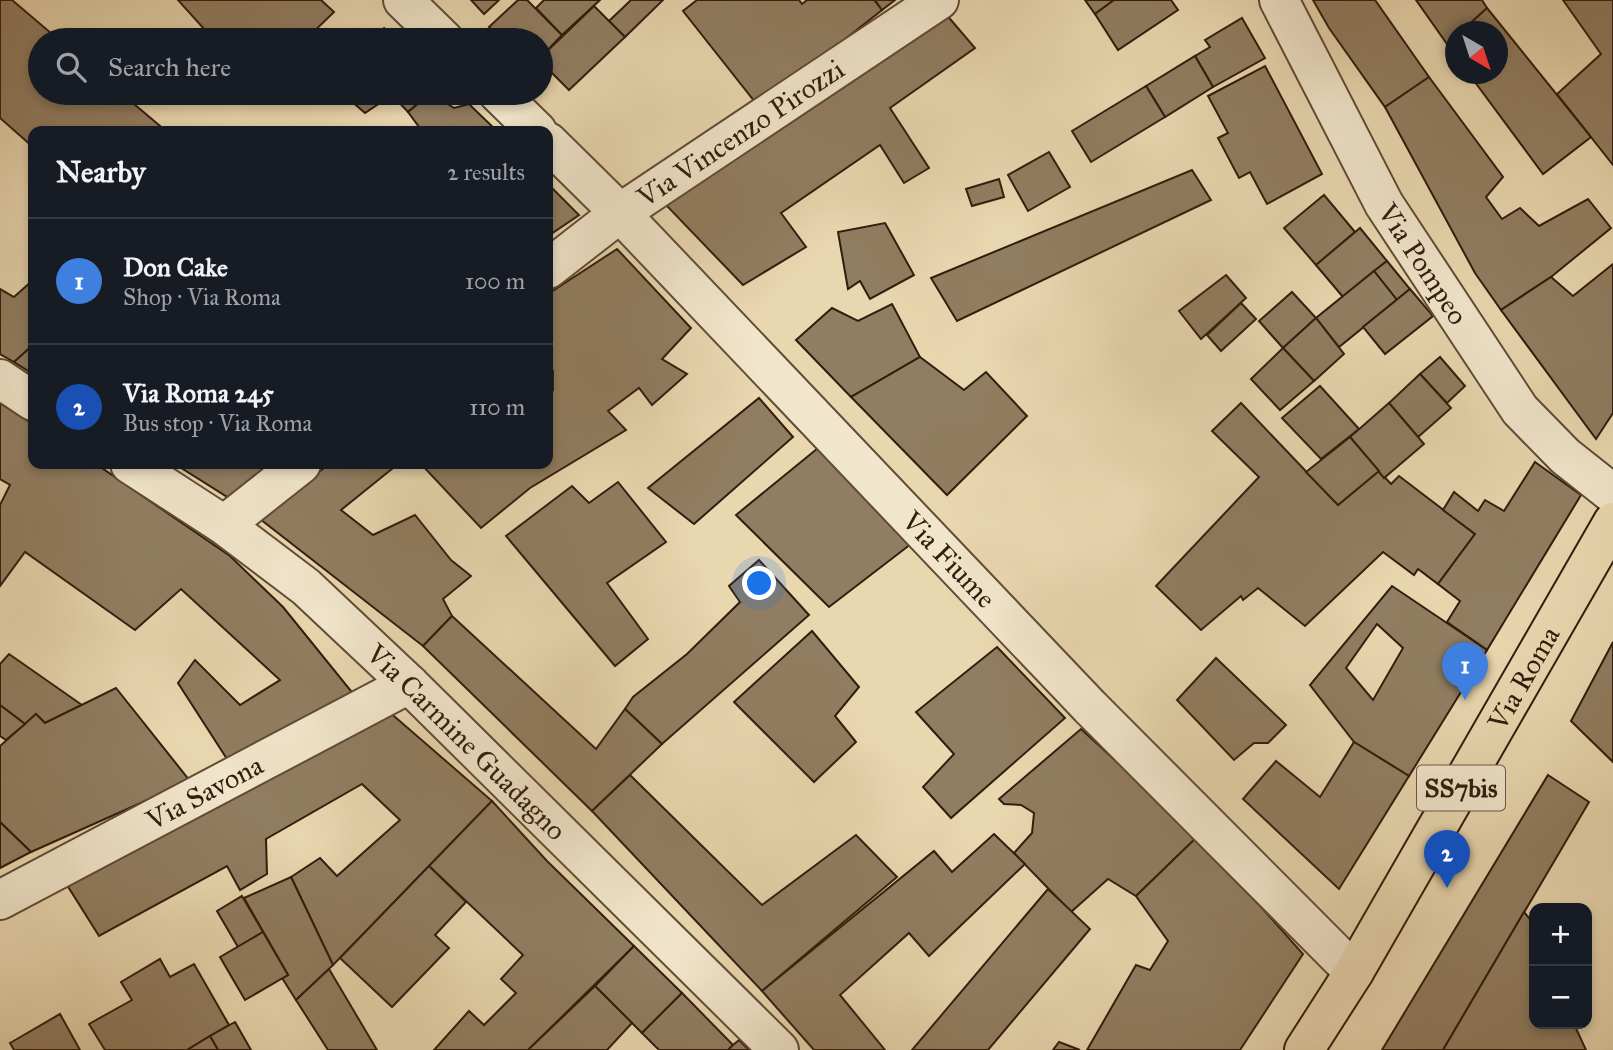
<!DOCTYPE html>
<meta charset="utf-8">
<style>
:root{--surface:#171b24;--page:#242831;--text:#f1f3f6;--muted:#9ea1a6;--line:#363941;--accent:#db2777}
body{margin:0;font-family:"IM FELL Great Primer",serif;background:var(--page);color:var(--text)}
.controls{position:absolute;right:21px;bottom:21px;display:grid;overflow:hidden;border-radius:14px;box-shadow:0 4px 10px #0003}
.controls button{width:63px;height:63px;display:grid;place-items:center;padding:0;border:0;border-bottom:2px solid var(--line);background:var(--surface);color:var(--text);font:35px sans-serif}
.compass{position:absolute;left:1445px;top:21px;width:63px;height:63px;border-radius:50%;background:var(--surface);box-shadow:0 4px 10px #0003;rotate:141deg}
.you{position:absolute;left:760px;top:584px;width:24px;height:24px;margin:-18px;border:5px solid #fff;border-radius:50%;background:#1a73e8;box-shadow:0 0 0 10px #1a73e833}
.badge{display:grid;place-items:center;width:46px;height:46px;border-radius:50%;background:var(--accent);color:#fff;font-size:23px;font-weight:700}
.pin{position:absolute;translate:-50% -58px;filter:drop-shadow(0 2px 4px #0008)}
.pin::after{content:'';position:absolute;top:37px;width:24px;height:21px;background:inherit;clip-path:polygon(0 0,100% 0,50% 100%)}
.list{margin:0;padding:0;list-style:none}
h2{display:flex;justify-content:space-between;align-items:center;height:91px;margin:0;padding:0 28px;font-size:30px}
h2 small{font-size:23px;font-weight:400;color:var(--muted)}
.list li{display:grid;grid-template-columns:46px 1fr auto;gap:21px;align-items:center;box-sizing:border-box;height:126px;padding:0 28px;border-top:2px solid var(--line)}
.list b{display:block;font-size:26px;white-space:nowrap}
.list p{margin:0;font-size:23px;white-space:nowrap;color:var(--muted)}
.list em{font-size:23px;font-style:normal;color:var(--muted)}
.icon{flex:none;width:38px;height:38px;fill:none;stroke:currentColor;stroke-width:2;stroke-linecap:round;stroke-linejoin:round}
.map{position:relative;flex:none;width:1613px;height:1050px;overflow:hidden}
.search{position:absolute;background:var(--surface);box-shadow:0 4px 10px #0003;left:28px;top:28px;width:525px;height:77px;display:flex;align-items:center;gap:18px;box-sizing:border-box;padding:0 24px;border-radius:38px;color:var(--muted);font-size:26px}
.panel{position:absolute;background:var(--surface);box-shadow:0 4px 10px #0003;left:28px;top:126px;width:525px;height:343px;border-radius:14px}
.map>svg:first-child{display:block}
.building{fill:#917d61;stroke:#321c0d;stroke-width:2;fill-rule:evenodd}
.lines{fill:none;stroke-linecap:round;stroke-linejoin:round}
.minor-casing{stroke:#604b36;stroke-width:42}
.primary-casing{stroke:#321c0d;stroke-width:42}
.minor{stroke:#f1e5cb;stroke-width:38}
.primary{stroke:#e9d7af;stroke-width:38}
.labels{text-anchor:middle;stroke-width:5;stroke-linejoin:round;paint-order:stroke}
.shield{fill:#f1e5cb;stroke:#6b5846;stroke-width:2}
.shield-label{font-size:26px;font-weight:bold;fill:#321c0d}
.street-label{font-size:28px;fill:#321c0d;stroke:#f1e5cb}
</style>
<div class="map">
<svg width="1613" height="1050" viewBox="0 0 1613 1050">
<rect width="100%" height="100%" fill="#e9d7af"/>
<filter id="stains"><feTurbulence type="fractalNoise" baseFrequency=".00286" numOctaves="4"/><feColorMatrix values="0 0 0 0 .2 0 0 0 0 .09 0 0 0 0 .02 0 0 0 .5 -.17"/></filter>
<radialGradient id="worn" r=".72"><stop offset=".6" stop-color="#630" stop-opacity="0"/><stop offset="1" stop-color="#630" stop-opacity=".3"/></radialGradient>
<g class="building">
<path d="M0,0h12l47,40h-19v53h81l45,38h-133v16l-33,-29z"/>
<path d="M178,0h143l13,12 -29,28h-91z"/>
<path d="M471,0h28l-15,14z"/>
<path d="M518,0h9l35,35 -21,22v-17h-39l-13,-13z"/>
<path d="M544,0h56l-38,35 -26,-27z"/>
<path d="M631,0h32l-38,37 -16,-16z"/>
<path d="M697,0h102l3,4 5,-4h67l8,10 -123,97 -76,-96z"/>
<path d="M875,0h20l-13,10z"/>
<path d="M1085,0h29l-19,14z"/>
<path d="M1114,0h57l7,10 -60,40 -23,-36z"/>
<path d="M1313,0h62l54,77 -44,30 -56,-79z"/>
<path d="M1416,0h66l5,8 -26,24h-5v4l-9,8z"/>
<path d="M1563,0h50v165l-56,-71 44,-40z"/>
<path d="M594,6l31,31 -56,53 -28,-28v-5z"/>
<path d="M1487,8l104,129 -48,37 -74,-100h29v-42h-37z"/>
<path d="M945,13l30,35 -85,60 39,60 -25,15 -24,-38 -99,68 25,34 -63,38 -77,-80z"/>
<path d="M1242,18l23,40 -52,29 -18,-31 15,-9 -5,-7z"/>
<path d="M384,28l12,12h-26z"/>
<path d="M1195,56l18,31 -48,30 -19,-31z"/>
<path d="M1265,66l57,108 -55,30 -17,-32 -11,6 -21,-40 10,-5 -20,-37z"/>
<path d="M1429,77l74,100 -17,20 16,22 18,-11 19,18 49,-27 23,29 -60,49 -50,33 -26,-37 -90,-166z"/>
<path d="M1146,86l19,31 -74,45 -19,-31z"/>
<path d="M342,93h89l-23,19 -16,-17 -27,18z"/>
<path d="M431,93l23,15 15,-4 28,27h-75l-14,-19z"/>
<path d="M1049,152l21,35 -42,24 -20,-36z"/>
<path d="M1192,170l19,30 -254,121 -26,-43z"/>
<path d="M999,179l5,18 -32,9 -6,-17z"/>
<path d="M548,184l31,31 -31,21z"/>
<path d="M1324,195l31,37 -39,33 -32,-37z"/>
<path d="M885,223l29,52 -44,24 -10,-18 -12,8 -10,-57z"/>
<path d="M1360,228l27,33 -44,36 -27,-32z"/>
<path d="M617,249l74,79 -29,31 25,15 -35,31 -13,-17 -31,23 18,19 -96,58 -49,40 -60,-64h127v-81l5,6v-18l-5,-8v-69z"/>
<path d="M1387,261l23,28 -13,11 -23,-29z"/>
<path d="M1613,264v149l-17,26 -95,-129 50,-33 22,19z"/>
<path d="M1374,271l23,29 -58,47 -23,-29z"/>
<path d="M1226,275l20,23 -45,41 -22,-28z"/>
<path d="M33,280v65l-19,17 -14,-8v-65l14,8z"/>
<path d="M1410,289l23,27 -48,38 -22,-27z"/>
<path d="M1292,292l24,26 -33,30 -24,-27z"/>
<path d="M1241,303l15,16 -35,32 -14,-16z"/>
<path d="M892,304l28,53 -69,40 -55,-57 36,-32 26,13z"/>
<path d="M1316,318l28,36 -30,27 -31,-33z"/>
<path d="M33,345v29l-19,-12z"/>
<path d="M1283,348l31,33 -34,29 -29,-31z"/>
<path d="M920,357l44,33 22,-18 41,44 -80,79 -96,-98z"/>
<path d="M1440,357l25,29 -18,17 -27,-29z"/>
<path d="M1420,374l31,34 -33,29 -29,-34z"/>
<path d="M1320,386l39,43 -38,30 -39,-41z"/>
<path d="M759,398l34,39 -99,87 -46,-36z"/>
<path d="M0,403l33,21v40h63l134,92 53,51 72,89 -128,63 -49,-76 17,-23 45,45 40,-25 -99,-91 -46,41 -110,-78 -25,34v-81l10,-20 -10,-6z"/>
<path d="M1241,403l97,102 41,-34 12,13 8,-8 76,58 -37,50 -20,-15 -4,6 -31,-23 -78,74 -47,-38 -15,12 -2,-4 -40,34 -45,-44 103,-109 -47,-46z"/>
<path d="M1389,403l35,41 -40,34 -34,-41z"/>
<path d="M1350,437l29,34 -41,34 -32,-33z"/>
<path d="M818,448l93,96 -82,63 -93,-92z"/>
<path d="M1535,462l46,33 -94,155 -40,-28 13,-21 -22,-17 37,-50 -32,-24 11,-18 24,19 7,-11 19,11z"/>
<path d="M175,464h105l-48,36z"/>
<path d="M329,464h69l-57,46 32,25 42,-20 36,45 20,16 -28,23 9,17 -29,30 -163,-127z"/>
<path d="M618,482l48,60 -59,41 41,56 -33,27 -109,-130 66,-50 17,17z"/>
<path d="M759,560l50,55 -147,129 -37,-35 8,-12 54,-43 53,-52 -11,-16z"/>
<path d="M1392,586l95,64 -78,126 -55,-34 -44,-57zM1377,624l26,24 -30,52 -27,-32z"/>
<path d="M452,616l144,133 29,-40 37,35 -70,67 -169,-165z"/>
<path d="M812,631l47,56 -24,29 21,26 -42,40 -80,-80z"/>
<path d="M1613,642v120l-42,-41z"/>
<path d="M997,647l68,71 -114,100 -28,-31 31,-33 -38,-42z"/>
<path d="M9,654l73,51 -37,18 -9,-9 -11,10 -25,-19v-41z"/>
<path d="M1216,658l70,67 -18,18h-14l-20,17 -57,-60z"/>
<path d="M116,688l74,93 -159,71 -31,-30v-76l36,-32 9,9z"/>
<path d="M0,705l25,19 -19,16 -6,-4z"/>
<path d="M387,710l105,91 -159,164 -42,-88 29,-19 17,18 63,-56 -38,-36 -96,55 1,35 -27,16 -13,-24 -128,70 -32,-51z"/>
<path d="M1081,729l117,107 -62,60 -28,-17 -37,33 -57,-59 18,-20 2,-20 -13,-8 -17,-1 -5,-5z"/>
<path d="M1354,742l55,34 -70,113 -96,-90 33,-38 44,36z"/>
<path d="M630,775l132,130 94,-70 41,42 -135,114 -170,-180z"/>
<path d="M1548,775l41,27 -146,248h-61z"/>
<path d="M492,801l55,60 87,85 -106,104h-94l35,-39 15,14 32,-32 -15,-14 22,-24 -94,-89z"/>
<path d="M0,822l31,30 -31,16z"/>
<path d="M994,834l31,30 -96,92 -20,-23 -69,62 45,55h-71l-52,-59 172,-140 18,21z"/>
<path d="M1198,836l105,118 -63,96h-153l49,-85 14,5 18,-29 -32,-45z"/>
<path d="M429,866l37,36 -31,33 14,13 -57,59 -52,-49z"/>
<path d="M291,877l42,88 -37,35 -14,-22 6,-3 -44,-77z"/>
<path d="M1048,889l42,40 -102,121h-76z"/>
<path d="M242,896l21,36 -25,15 -21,-36z"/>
<path d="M1524,912l10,12v100h40l12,26h-143z"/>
<path d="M263,932l25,43 -43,25 -25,-43z"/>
<path d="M634,946l48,47 -40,40 -47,-47z"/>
<path d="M160,959l10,18 24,-13 35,61 -42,25h-82l-16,-26 43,-24 -11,-18z"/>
<path d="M329,969l48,81h-49l-32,-50z"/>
<path d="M595,986l37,37 -25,27h-79z"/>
<path d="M682,993l51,52 -5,5h-69l-17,-17z"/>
<path d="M60,1014l20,36h-66l-4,-7z"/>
<path d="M235,1022l16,28h-33l-8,-14z"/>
<path d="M210,1036l8,14h-31z"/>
<path d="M739,1040l10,10h-21l5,-5z"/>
<path d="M1059,1042l21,8h-27z"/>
</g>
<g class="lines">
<defs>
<g id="minor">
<path d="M403,0l41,40"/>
<path id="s1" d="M1279,0l105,204 136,206 45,46 48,38"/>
<path d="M498,93l39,38"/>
<path id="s2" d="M548,142l72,71 470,494 264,265"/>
<path id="s3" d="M548,269l72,-56 319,-213"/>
<path d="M0,379l33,22"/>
<path id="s4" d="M130,464l94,61 82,62 103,97 370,366"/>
<path d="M224,525l77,-61"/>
<path id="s5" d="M0,900l409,-216"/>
</g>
<g id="primary">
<path id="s6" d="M1304,1050l50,-78 259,-450"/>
</g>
</defs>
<use href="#minor" class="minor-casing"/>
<use href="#primary" class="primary-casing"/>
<use href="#minor" class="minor"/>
<use href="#primary" class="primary"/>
</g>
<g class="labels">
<rect class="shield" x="1417" y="765.5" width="88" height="45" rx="5"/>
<g class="shield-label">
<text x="1461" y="797">SS7bis</text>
</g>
<g class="street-label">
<text dy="10" stroke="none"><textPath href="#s3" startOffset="236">Via Vincenzo Pirozzi</textPath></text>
<text dy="10" stroke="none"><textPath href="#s1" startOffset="301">Via Pompeo</textPath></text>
<text dy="10" stroke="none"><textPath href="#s2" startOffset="579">Via Fiume</textPath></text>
<text dy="10" stroke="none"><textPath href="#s6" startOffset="432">Via Roma</textPath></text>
<text dy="10" stroke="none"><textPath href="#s4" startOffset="438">Via Carmine Guadagno</textPath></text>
<text dy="10" stroke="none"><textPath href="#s5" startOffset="231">Via Savona</textPath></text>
</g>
</g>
<rect width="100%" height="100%" filter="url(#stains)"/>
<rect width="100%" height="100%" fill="url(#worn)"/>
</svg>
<div class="controls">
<button>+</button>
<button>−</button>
</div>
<svg class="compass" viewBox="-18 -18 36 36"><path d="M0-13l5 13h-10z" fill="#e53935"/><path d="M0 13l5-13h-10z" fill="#9ea1a6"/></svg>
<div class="you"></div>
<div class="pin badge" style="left:1465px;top:700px;background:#3f7fe0">1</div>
<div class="pin badge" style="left:1447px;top:888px;background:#1a4fb4">2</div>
<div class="search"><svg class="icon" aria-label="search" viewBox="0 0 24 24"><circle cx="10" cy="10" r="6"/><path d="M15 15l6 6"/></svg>Search here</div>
<section class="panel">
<h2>Nearby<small>2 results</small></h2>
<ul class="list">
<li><span class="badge" style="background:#3f7fe0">1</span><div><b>Don Cake</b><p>Shop · Via Roma</p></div><em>100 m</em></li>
<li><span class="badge" style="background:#1a4fb4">2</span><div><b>Via Roma 245</b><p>Bus stop · Via Roma</p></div><em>110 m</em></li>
</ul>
</section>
</div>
